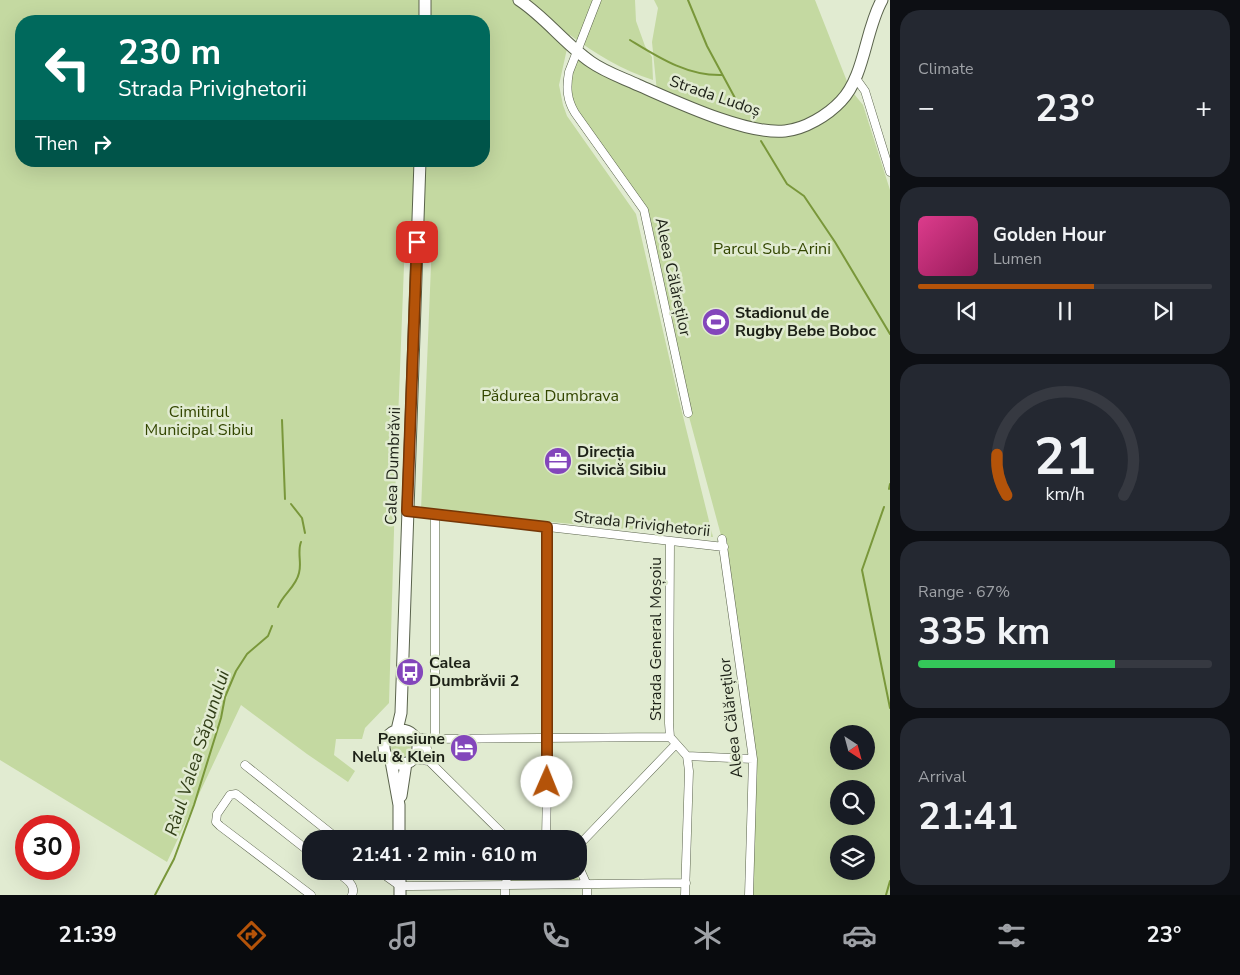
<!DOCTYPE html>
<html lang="en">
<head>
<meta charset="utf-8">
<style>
  body { margin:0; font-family:"Nunito Sans",sans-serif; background:#242831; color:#f1f3f6; height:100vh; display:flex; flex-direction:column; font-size:19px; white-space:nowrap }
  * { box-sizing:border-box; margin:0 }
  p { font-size:16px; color:#9ea1a6 }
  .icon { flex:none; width:28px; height:28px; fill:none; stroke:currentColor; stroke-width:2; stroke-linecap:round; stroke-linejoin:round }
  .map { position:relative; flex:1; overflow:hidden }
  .panel { display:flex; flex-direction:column; gap:10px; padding:10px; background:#0d0f14; width:350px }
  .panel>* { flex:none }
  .hud { position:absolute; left:15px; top:15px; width:475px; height:152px; border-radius:20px; box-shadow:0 5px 20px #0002; background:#00695c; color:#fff; overflow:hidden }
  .needle { width:32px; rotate:144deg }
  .fabs { position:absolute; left:830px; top:725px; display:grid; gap:10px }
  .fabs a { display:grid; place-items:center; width:45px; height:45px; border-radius:50%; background:#171b24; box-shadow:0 5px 20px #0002; font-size:25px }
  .speed { position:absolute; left:15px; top:815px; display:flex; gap:10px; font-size:25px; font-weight:700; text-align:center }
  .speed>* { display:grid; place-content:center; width:65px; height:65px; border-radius:50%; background:#171b24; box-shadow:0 5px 20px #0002; line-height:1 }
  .speed .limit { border:8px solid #d22; background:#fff; color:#111 }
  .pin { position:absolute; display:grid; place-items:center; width:42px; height:42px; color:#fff; margin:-21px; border-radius:10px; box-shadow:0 2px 8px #0006 }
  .me { position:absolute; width:55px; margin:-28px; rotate:1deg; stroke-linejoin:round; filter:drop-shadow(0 0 4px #0008) }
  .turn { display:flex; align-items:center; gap:18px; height:105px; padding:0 20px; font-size:22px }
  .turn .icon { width:65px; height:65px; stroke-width:2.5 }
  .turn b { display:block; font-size:35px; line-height:42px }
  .then { display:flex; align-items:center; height:48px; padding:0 20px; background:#0003; gap:10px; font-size:19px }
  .big { font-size:38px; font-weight:700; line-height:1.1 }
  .panel .tile { flex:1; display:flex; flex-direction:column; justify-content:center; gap:8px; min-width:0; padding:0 18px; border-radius:20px; background:#242831 }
  .panel .dial { align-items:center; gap:0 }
  .dial svg { height:130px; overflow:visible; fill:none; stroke:#363941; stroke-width:7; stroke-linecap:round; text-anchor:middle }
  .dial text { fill:#f1f3f6; stroke:none }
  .song { display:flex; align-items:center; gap:15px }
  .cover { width:60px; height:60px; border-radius:8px; background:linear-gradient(135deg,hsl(330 70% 55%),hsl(330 70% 35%)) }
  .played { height:5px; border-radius:2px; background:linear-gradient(90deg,#b45309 60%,#363941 60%) }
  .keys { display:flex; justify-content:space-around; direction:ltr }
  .heat { display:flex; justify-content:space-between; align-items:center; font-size:28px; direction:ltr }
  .charge { height:8px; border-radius:4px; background:linear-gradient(90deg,#34c759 67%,#363941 0) }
  .trip { position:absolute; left:302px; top:830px; width:285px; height:50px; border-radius:20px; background:#171b24; box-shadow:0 5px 20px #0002; font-weight:700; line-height:50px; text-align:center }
  .tabs { display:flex; height:80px; justify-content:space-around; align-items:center; background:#090b0e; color:#9ea1a6 }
  .tabs .icon { width:35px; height:35px }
  .tabs .current { color:#b45309 }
  .tabs b { font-size:22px; color:#f1f3f6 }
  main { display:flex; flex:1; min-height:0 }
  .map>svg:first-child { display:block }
  .green { fill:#c4d9a1; fill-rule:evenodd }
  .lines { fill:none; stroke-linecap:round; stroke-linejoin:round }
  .stream { stroke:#79973a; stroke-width:2 }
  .street-casing { stroke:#5a634c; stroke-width:9 }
  .secondary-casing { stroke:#5a634c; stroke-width:13 }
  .street { stroke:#fff; stroke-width:8 }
  .secondary { stroke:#fff; stroke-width:11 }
  .route-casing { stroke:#753606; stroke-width:12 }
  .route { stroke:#b45309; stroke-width:9 }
  .labels { text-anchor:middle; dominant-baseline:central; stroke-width:5; stroke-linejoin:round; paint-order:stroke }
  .street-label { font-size:16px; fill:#1c2016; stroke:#e1ebd1 }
  .park-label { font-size:16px; fill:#334600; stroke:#e1ebd1 }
  .poi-label { font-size:16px; font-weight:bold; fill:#1c2016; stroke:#e1ebd1; text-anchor:start }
  .water-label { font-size:18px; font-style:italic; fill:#303d16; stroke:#e1ebd1 }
</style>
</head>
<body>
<main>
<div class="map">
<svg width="890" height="895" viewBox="0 0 890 895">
  <rect width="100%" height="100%" fill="#e1ebd1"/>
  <path class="green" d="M0 0H635L636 21 645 46 652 57 653 80C622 70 596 54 570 35L559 85 563 105 567 116 636 214 678 396 713 537 421 510 432 241 405 240 395 497 389 703 365 728 362 739H336L334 755 355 771 348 782 307 754 241 705 167 862 0 760ZM21 21H484V161H21Z
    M654 0H815L850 89 863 105 890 190V895H749L753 759 722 539 688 413 646 216 575 113 566 90 576 58 657 92 652 42 658 8ZM839 734H866V761H839ZM839 789H866V816H839ZM839 844H866V871H839Z
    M391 747a10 10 0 1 1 20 0a10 10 0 1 1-20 0Z
    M513 871H575L579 881 509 883Z"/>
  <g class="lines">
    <path class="stream" d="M688 0 707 46 742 111
      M630 40C658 57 687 76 722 75
      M761 141 787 184 804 196 835 242 890 334
      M282 420 285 499
      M889 489 890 484
      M291 504 302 518 305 533
      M884 507 862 570 890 708
      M278 607C283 594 296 587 299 573 302 563 297 552 301 542
      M155 895 174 859 194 805 221 718 225 697 236 671 247 654 268 636 272 626
      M886 895 890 881"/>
    <defs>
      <path id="street" d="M597 0 569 72C566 88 567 100 575 113L644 210 688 413
        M855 77 865 91 890 172
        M407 511 724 547
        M722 539 753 759 749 895
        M670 541 669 723 670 737
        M414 737 431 739 670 737 687 756 753 759
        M435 739V514
        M426 743 429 761 508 839
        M418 749 429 740
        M412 759 429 761
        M245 765 338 839
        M546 839 548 738 547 527
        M579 845 676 744
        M311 853 236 794 230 795 217 814 216 822 220 826 311 895
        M579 867 587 885V895
        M335 871C343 877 357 884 352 895
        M379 871 400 886H411L686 883
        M505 895V886L509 871
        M685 895 689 771 687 756"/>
      <path id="secondary" d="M425 0V21
        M519 0C545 17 565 44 591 62 605 72 623 78 638 85 675 101 746 135 785 131 805 129 828 115 841 101 865 76 865 30 882 0
        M397 730 401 713 420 161
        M384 747a17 17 0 1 1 34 0a17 17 0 1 1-34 0Z
        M391 761 399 805V839
        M401 796 406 763
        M400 871V895"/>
    </defs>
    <use href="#street" class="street-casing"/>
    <use href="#secondary" class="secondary-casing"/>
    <use href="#street" class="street"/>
    <use href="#secondary" class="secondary"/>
  </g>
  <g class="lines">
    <defs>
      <path id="route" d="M417 242 407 511 547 527V782"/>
    </defs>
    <use href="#route" class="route-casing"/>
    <use href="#route" class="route"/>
  </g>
  <defs>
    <symbol id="stadium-disc" viewBox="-11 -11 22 22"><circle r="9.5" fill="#8346bb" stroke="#e1ebd1"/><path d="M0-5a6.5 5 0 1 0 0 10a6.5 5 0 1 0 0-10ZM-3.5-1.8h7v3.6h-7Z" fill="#fff"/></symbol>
    <symbol id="office-disc" viewBox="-11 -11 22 22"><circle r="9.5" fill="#8346bb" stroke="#e1ebd1"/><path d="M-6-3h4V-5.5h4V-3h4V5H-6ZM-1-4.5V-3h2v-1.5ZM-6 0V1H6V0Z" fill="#fff"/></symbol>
    <symbol id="bus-disc" viewBox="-11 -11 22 22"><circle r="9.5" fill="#8346bb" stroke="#e1ebd1"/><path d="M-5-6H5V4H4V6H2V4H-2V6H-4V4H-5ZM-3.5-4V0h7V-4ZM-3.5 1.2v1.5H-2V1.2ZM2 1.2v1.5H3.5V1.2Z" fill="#fff"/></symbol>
    <symbol id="hotel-disc" viewBox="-11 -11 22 22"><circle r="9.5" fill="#8346bb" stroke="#e1ebd1"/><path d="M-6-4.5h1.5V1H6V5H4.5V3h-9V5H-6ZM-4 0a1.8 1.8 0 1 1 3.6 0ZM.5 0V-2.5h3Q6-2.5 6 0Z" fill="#fff"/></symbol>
  </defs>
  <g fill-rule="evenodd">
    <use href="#stadium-disc" x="700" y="306" width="32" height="32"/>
    <use href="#office-disc" x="542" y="445" width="32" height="32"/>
    <use href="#bus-disc" x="394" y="656" width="32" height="32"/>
    <use href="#hotel-disc" x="448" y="732" width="32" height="32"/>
  </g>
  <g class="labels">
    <g class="street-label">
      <text transform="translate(715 96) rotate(19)">Strada Ludoș</text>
      <text transform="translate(673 277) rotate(78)">Aleea Călăreților</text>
      <text transform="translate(393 466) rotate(-88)">Calea Dumbrăvii</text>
      <text transform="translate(642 524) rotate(6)">Strada Privighetorii</text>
      <text transform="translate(656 639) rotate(-90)">Strada General Moșoiu</text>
      <text transform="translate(731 718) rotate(-96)">Aleea Călăreților</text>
    </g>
    <g class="park-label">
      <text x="772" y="249">Parcul Sub-Arini</text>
      <text x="550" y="396">Pădurea Dumbrava</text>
      <text x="199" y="412">Cimitirul<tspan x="199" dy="18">Municipal Sibiu</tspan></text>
    </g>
    <g class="poi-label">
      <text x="735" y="313">Stadionul de<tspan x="735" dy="18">Rugby Bebe Boboc</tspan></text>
      <text x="577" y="452">Direcția<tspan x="577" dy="18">Silvică Sibiu</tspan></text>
      <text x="429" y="663">Calea<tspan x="429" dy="18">Dumbrăvii 2</tspan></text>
      <text x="445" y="739" text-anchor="end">Pensiune<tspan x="445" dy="18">Nelu &amp; Klein</tspan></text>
    </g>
    <g class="water-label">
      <text transform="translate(197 753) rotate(-72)">Râul Valea Săpunului</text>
    </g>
  </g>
</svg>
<div class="fabs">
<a><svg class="needle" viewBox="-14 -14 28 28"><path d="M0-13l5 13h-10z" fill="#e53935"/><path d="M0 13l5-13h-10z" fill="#9ea1a6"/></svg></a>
<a><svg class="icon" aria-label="search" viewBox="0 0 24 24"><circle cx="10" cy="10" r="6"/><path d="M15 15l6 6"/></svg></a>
<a><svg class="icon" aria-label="layers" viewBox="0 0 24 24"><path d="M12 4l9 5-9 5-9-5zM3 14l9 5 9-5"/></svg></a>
</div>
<div class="speed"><div class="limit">30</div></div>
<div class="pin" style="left:417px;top:242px;background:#d93025"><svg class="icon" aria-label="arrive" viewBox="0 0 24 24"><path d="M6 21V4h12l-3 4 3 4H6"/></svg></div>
<svg class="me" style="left:547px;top:782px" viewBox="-20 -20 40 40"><circle r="19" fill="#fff"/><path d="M0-13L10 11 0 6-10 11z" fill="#b45309"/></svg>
<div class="trip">21:41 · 2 min · 610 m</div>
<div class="hud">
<div class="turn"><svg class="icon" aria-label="left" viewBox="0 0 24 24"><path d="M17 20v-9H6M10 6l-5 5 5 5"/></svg><div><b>230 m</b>Strada Privighetorii</div></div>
<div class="then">Then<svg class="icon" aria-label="right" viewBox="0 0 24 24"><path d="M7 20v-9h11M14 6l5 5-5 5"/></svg></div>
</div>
</div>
<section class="panel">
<div class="tile"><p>Climate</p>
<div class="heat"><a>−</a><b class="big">23°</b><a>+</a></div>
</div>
<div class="tile">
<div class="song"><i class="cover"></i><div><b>Golden Hour</b><p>Lumen</p></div></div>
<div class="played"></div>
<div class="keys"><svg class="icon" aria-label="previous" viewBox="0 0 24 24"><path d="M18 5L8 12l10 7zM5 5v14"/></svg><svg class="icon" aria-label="pause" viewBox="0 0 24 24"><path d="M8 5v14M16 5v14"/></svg><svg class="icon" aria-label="next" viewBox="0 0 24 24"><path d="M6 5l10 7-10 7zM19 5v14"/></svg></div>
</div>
<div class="tile dial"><svg viewBox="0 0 100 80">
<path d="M14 69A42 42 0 1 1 86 69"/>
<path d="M14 69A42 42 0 0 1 8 44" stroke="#b45309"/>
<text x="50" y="56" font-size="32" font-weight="700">21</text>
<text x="50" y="72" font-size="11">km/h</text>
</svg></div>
<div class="tile"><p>Range · 67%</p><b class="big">335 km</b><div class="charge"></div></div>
<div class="tile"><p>Arrival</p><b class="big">21:41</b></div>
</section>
</main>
<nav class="tabs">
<b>21:39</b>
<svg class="icon current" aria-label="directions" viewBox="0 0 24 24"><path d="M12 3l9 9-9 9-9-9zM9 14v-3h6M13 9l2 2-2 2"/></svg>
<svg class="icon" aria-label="music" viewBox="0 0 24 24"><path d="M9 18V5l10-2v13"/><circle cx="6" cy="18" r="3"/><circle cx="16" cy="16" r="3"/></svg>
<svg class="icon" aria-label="phone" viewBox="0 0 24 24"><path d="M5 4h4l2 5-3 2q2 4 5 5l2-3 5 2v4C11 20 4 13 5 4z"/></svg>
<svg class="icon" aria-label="climate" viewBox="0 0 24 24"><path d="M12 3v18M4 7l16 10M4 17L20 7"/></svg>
<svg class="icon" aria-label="car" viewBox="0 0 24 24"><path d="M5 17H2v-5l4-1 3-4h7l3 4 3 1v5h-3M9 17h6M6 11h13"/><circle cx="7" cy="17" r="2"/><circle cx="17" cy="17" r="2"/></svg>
<svg class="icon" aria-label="filters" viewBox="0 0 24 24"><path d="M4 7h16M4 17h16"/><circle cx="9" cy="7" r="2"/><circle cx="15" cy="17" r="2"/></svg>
<b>23°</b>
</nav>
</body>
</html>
